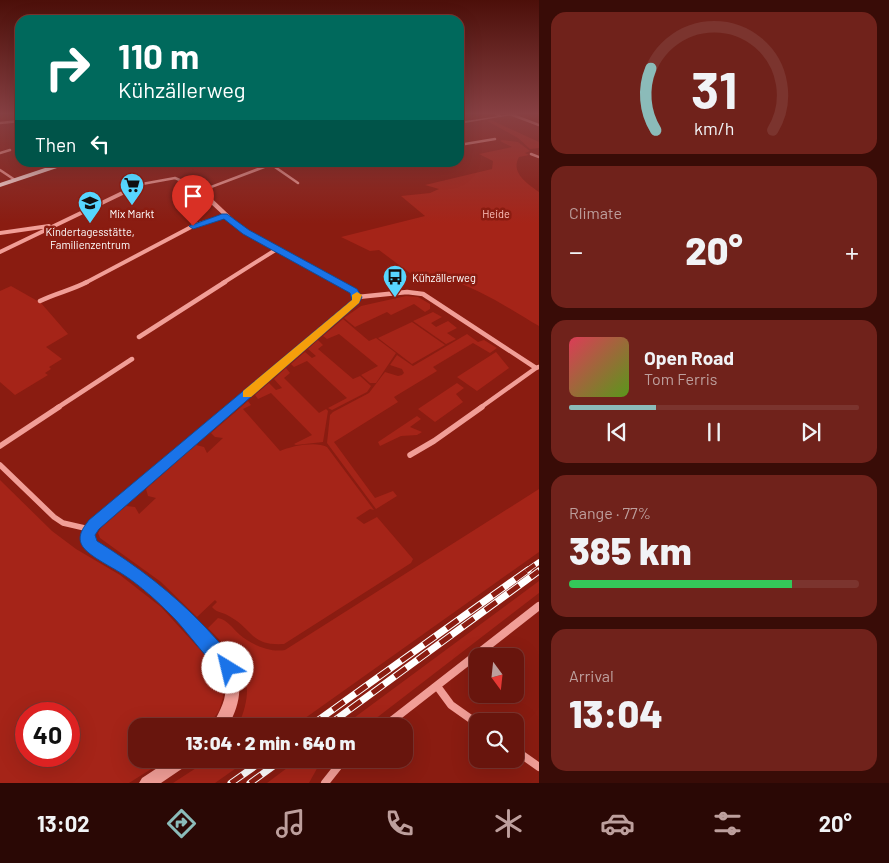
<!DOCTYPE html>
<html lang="en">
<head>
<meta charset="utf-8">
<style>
  body { margin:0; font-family:Barlow,sans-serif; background:#70221b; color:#f1f3f6; height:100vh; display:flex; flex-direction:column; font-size:19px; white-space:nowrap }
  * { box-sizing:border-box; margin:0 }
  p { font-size:16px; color:#bd9f9d }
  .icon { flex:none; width:28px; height:28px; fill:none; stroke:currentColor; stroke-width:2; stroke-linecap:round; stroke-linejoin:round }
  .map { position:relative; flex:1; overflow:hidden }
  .sheet { display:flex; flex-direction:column; gap:12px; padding:12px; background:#390c07; width:350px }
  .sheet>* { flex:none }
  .top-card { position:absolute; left:15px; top:15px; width:449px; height:152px; border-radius:15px; box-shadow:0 5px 20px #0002,0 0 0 1px #7b342e; background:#00695c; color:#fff; overflow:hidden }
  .needle { width:32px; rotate:165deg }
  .controls { position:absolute; left:469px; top:648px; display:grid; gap:10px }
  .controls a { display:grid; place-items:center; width:55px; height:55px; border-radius:10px; background:#68150d; box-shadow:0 5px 20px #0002,0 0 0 1px #7b342e; font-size:25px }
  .speed { position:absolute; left:15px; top:702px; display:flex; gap:10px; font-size:25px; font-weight:700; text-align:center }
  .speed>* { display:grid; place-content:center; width:65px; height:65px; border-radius:50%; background:#68150d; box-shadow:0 5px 20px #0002,0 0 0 1px #7b342e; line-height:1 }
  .speed .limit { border:8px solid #d22; background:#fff; color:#111 }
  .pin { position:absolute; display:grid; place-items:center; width:42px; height:42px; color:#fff; margin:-51px -21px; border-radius:50% 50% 50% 0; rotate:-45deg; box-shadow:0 0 5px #0007 }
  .pin .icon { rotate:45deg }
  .me { position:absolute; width:55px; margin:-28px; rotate:324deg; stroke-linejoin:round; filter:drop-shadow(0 0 4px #0008) }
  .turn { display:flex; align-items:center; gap:18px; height:105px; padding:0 20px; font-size:22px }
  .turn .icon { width:65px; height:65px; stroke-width:2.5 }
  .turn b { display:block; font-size:35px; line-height:42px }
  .then { display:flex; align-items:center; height:48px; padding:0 20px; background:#0003; gap:10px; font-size:19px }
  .big { font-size:38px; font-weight:800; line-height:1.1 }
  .sheet .tile { flex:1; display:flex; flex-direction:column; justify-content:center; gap:8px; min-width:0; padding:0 18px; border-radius:15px; background:#70221b }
  .sheet .dial { align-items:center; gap:0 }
  .dial svg { height:130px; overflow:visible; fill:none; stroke:#7b342e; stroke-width:7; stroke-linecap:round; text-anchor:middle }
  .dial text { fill:#f1f3f6; stroke:none }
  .song { display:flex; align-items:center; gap:15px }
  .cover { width:60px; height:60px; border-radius:8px; background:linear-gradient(135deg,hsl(350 70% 55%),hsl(90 70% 35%)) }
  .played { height:5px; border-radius:2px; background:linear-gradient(90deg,#8bbbb9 30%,#7b342e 30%) }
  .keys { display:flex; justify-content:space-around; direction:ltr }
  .heat { display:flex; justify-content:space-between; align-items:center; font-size:28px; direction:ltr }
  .charge { height:8px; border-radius:4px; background:linear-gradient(90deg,#34c759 77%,#7b342e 0) }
  .trip { position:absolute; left:128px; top:718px; width:285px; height:50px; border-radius:15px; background:#68150d; box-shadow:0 5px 20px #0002,0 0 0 1px #7b342e; font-weight:800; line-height:50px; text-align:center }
  .tabs { display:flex; height:80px; justify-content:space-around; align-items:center; background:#2a0805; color:#bd9f9d }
  .tabs .icon { width:35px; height:35px }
  .tabs .selected { color:#8bbbb9 }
  .tabs b { font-size:22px; color:#f1f3f6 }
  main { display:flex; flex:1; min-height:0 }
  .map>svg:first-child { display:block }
  .green { fill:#a52418; fill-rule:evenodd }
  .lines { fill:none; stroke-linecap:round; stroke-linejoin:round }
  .minor-far4 { stroke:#f19e97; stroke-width:2.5 }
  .minor-far3 { stroke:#f19e97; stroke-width:4 }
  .minor-far2 { stroke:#f19e97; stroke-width:4.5 }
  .minor-far1 { stroke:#f19e97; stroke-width:5.5 }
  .minor { stroke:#f19e97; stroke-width:8 }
  .tertiary { fill:#f19e97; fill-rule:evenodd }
  .primary { fill:#ffe5e1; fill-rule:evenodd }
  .rail-far1-casing { stroke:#fff; stroke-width:5.5 }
  .rail-casing { stroke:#fff; stroke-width:7 }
  .rail-far1 { stroke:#8a1c11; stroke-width:4; stroke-dasharray:11; stroke-linecap:butt }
  .rail { stroke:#8a1c11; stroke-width:5; stroke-dasharray:14; stroke-linecap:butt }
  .route { fill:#1a73e8; stroke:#114b97 }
  .slow { fill:#f59e0b }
  .labels { text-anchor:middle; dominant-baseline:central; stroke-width:5; stroke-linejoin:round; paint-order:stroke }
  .far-poi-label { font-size:11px; fill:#fff; stroke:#8a1c11 }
  .far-park-label { font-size:11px; fill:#fdc2bd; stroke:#8a1c11 }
</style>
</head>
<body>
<main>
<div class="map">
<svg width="539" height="783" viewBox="0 0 539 783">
  <rect width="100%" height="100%" fill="#8a1c11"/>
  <path class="green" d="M491 120 539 142V148L530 149 518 138 487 121Z
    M502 140 518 142 530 151 525 153 529 155 519 157C510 173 528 184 539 192V326C506 307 454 270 415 277L379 250 370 251 341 237 425 216 401 196 430 193 439 189 425 185 492 169 493 161 479 154 512 147 500 141Z
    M11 286 41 303 68 334 46 347 62 359 49 367 51 369 45 373 48 375 15 395 0 382V291Z
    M406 296 418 297 430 304V309L425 312 414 304 391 315 387 312 355 327 344 318 361 306Z
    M433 312 442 317 431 323 436 327 448 321 457 328 447 333 456 339 446 344 413 321Z
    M343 319 369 341 376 338 396 353 376 383H370L361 375 378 366 339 334 327 339 323 336Z
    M412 322 445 345 412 364 378 338Z
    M467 334 478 342 484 340 497 348 490 353 473 343 433 367 437 371 394 397 398 402 334 442 375 498 393 491 397 496 376 509 327 443 330 415 333 412 369 393 385 372 398 376 402 375 404 373 402 369 390 365 397 355 413 366Z
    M318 340 323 345 318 349 353 379 360 376 371 386 367 392 332 410 328 408 347 398 307 361 294 367 291 364 305 352 312 358 316 356 308 349Z
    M496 352 509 368 477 391 457 377Z
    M286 368 290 373 284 378 319 413 326 409 328 411 323 442 296 445 294 444 312 435 271 393 258 399 255 395 269 383 276 390 282 388 274 379Z
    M457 383 464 388 456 394 463 402 435 422 418 409Z
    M248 401 251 405 243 409 280 451C291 446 316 441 327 447L374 510 370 509 356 518 364 524 377 517 413 559 411 563 284 644C250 646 253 629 229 616 223 612 217 613 212 607L217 602 215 600 197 617 161 582 100 538 98 533 101 528 126 506 135 507 139 514 156 498 148 496 146 489 196 445 204 447 207 453 223 438 215 437 211 433Z
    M417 416 421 419 410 427 422 432 417 435 401 436 380 446 378 442Z
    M0 480 52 531 76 549 120 575 161 607 216 667 222 680 223 697 219 711 208 726H136V759H167L129 783H0ZM26 714H69V756H26Z
    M539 489V552L294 726H238C259 678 241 662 208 628L218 618C228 620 232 628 240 635 251 644 270 653 285 650Z
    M539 581V593L366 726H343Z
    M210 759H249L215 783H173Z
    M299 759H324L320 763 309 783H267Z"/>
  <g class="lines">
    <path class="minor-far4" d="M496 114 500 116
      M510 114 539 125
      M0 123 20 121
      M459 145 495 139
      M0 153 10 150
      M531 154 539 157
      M377 162 381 165
      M148 164 159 162
      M272 165 298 183
      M0 170 15 180
      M135 188 142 184 175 178 198 188"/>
    <path class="minor-far3" d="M195 186 201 189
      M0 233 49 226
      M0 252 137 186
      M85 283 193 226 225 216
      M223 283 277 249"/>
    <path class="minor-far2" d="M358 297 407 292 423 294 536 368 539 367
      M40 301C56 293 72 290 87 282
      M139 337 225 282
      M57 408 132 359
      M480 408 536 368"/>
    <path class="minor-far1" d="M0 446 59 407
      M410 455 434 441 482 407
      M0 465 54 517 63 523 89 529"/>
    <path class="minor" d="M437 686 451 705 478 724
      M385 726 539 606
      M515 750 539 767
      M325 783 344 759"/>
    <path class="tertiary" d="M511 114H518L459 124V122Z
      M273 162H281L204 191 242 227 355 290 361 299 98 527C94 532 91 537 95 542 135 567 171 594 203 628 217 643 232 658 238 678 242 695 236 712 228 726H213C219 709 229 700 224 680 218 649 146 590 120 571 112 565 90 554 85 548 79 538 83 529 90 521L353 299 350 292 238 229 197 191Z
      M171 759H191L189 764 161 783H139L142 778Z"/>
    <path class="primary" d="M63 162H75L0 187V183Z"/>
    <defs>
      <path id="rail-far1" d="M526 571 539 562"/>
      <path id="rail" d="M310 726 528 570
        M327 726 539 571
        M231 783 265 759
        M250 783 283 759"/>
    </defs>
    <use href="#rail-far1" class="rail-far1-casing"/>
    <use href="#rail" class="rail-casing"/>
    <use href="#rail-far1" class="rail-far1"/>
    <use href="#rail" class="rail"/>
  </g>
  <linearGradient id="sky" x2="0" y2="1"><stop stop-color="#4c0f09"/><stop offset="0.51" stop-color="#874043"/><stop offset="1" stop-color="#874043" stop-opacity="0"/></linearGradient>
  <rect width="539" height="223" fill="url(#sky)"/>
  <path class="route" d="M222 214H227L249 230 357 289 362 297 359 303 99 529 95 535 97 541C137 566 173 593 206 628 217 640 230 653 236 668L234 674 228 677C216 672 184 627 171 615 157 601 141 586 124 575 114 568 90 557 83 547 76 537 83 528 89 520L352 300 350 293 243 234 224 219 193 229 189 226Z"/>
  <path class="slow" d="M357 292 362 295 359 303 251 397H243V391L352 300V295Z"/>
  <defs>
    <symbol id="supermarket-pin" viewBox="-11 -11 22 30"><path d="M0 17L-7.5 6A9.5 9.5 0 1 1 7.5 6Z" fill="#57d6ff" stroke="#8a1c11"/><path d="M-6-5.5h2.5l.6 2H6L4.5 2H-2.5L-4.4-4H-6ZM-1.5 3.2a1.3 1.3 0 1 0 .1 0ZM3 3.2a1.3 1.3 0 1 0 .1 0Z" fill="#111"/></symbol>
    <symbol id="school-pin" viewBox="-11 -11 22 30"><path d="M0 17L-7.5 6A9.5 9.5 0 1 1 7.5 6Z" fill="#57d6ff" stroke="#8a1c11"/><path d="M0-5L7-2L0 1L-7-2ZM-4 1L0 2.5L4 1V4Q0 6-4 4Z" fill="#111"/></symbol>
    <symbol id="bus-pin" viewBox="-11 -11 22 30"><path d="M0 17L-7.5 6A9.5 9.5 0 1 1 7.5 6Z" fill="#57d6ff" stroke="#8a1c11"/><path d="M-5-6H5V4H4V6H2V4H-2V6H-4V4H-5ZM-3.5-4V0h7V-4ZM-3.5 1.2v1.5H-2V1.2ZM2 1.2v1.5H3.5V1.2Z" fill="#111"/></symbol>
  </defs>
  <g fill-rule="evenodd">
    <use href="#supermarket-pin" x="118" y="171" width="28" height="38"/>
    <use href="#school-pin" x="76" y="189" width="28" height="38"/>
    <use href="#bus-pin" x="381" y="263" width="28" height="38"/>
  </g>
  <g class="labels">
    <g class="far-poi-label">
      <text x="132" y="213">Mix Markt</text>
      <text x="90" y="231">Kindertagesstätte,<tspan x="90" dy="13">Familienzentrum</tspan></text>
      <text x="412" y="277" text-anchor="start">Kühzällerweg</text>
    </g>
    <g class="far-park-label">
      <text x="496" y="213">Heide</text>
    </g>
  </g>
</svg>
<div class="controls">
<a><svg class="needle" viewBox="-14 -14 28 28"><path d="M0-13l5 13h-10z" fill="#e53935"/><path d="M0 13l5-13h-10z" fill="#bd9f9d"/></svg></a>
<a><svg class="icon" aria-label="search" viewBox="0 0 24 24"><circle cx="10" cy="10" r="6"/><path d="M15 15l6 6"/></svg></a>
</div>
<div class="speed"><div class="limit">40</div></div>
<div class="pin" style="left:193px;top:226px;background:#d93025"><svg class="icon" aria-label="arrive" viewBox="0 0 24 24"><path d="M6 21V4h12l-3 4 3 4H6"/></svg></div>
<svg class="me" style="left:228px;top:668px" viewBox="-20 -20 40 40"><circle r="19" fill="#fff"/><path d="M0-13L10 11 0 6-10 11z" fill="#1a73e8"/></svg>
<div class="trip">13:04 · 2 min · 640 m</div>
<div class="top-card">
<div class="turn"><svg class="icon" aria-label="right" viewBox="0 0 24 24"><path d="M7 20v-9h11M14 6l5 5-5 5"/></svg><div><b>110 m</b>Kühzällerweg</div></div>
<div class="then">Then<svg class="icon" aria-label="left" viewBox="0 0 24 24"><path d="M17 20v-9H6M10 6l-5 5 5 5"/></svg></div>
</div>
</div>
<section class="sheet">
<div class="tile dial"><svg viewBox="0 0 100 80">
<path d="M14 69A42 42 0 1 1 86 69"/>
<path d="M14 69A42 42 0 0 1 11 31" stroke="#8bbbb9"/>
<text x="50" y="56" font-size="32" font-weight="700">31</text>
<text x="50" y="72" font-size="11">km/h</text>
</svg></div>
<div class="tile"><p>Climate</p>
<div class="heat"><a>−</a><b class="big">20°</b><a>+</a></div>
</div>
<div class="tile">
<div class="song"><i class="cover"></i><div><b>Open Road</b><p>Tom Ferris</p></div></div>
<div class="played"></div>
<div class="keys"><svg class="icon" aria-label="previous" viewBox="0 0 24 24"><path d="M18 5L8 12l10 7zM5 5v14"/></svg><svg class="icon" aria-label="pause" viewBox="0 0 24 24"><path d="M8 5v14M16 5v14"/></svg><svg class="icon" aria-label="next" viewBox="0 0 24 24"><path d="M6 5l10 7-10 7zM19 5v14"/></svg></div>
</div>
<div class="tile"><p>Range · 77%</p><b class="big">385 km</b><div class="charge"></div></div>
<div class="tile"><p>Arrival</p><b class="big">13:04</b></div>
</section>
</main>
<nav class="tabs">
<b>13:02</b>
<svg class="icon selected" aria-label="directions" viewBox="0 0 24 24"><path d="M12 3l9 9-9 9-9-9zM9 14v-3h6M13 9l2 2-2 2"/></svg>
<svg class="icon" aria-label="music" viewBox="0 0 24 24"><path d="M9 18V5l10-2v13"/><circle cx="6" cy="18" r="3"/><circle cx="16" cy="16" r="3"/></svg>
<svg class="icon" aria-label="phone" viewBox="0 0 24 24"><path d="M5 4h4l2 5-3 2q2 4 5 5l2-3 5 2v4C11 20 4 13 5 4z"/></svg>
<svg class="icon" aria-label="climate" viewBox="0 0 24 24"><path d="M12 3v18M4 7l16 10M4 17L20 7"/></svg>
<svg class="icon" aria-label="car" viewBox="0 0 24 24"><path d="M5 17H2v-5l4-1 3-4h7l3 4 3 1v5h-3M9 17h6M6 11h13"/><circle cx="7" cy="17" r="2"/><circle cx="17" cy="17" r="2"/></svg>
<svg class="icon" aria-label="filters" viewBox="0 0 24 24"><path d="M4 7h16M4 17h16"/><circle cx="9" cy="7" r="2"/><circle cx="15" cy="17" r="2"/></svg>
<b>20°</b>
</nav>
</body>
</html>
